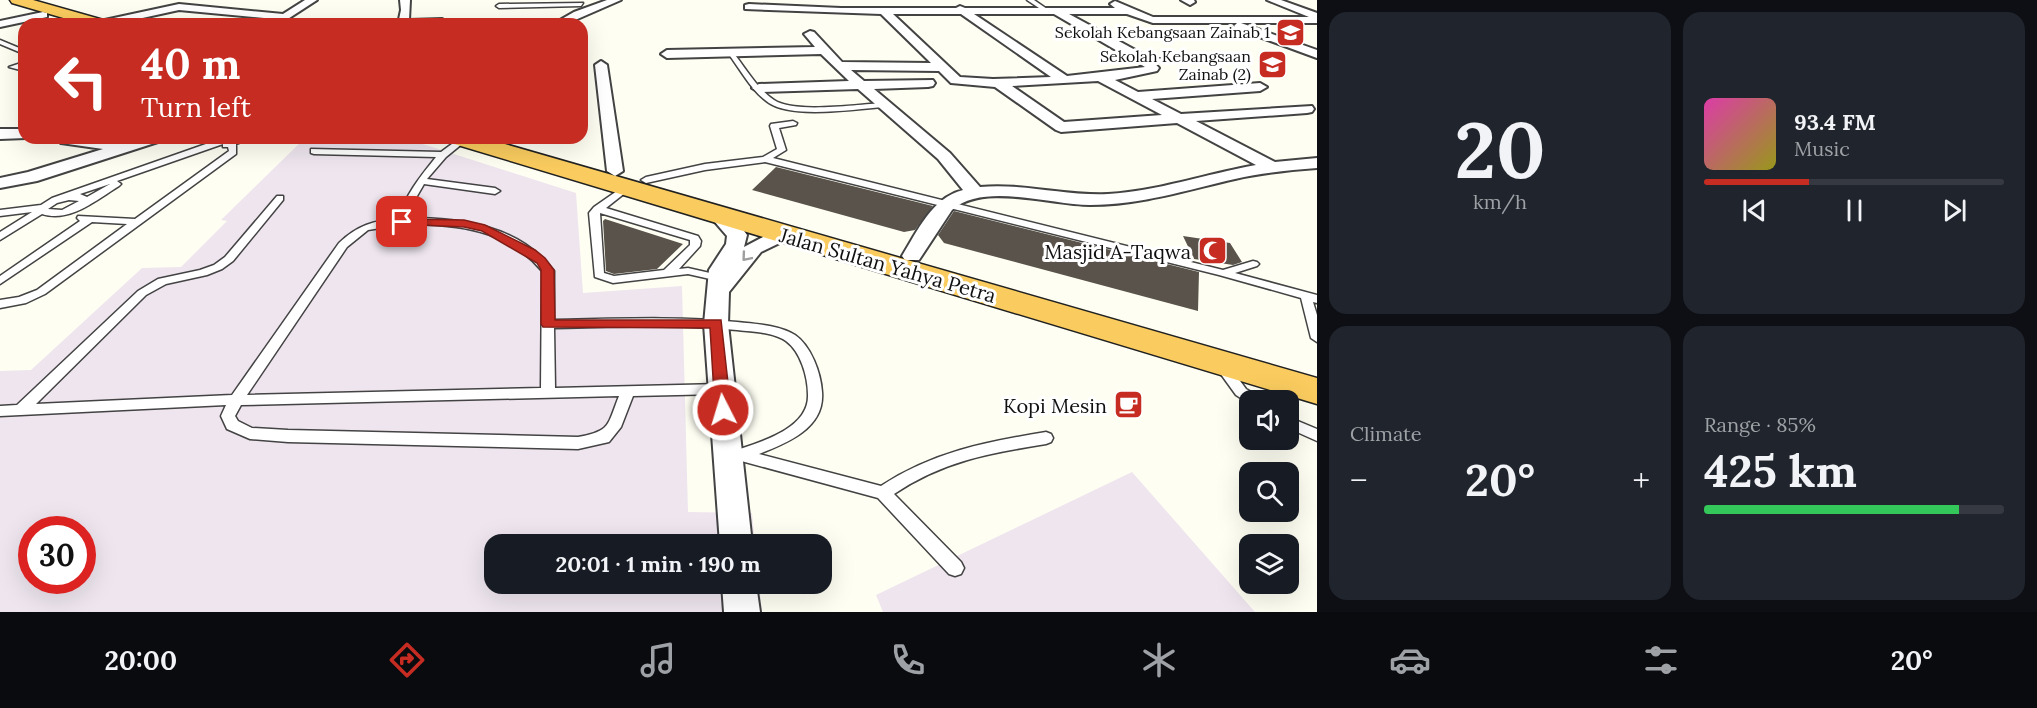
<!DOCTYPE html>
<html lang="en">
<head>
<meta charset="utf-8">
<style>
  body { margin:0; font-family:Lora,serif; background:#20242c; color:#f1f3f6; height:100vh; display:flex; flex-direction:column; font-size:22px; white-space:nowrap }
  * { box-sizing:border-box; margin:0 }
  p { font-size:20px; color:#9ea1a6 }
  .icon { flex:none; width:33px; height:33px; fill:none; stroke:currentColor; stroke-width:2; stroke-linecap:round; stroke-linejoin:round }
  .map { position:relative; flex:1; overflow:hidden }
  .drawer { display:flex; flex-direction:column; gap:12px; padding:12px; background:#0d0f14; width:720px }
  .drawer>* { flex:none }
  .guide { position:absolute; left:18px; top:18px; width:570px; height:126px; border-radius:18px; box-shadow:0 6px 24px #0002; background:#c62c22; color:#fff; overflow:hidden }
  .controls { position:absolute; left:1239px; top:390px; display:grid; gap:12px }
  .controls a { display:grid; place-items:center; width:60px; height:60px; border-radius:12px; background:#171b24; box-shadow:0 6px 24px #0002; font-size:30px }
  .speed { position:absolute; left:18px; top:516px; display:flex; gap:12px; font-size:30px; font-weight:700; text-align:center }
  .speed>* { display:grid; place-content:center; width:78px; height:78px; border-radius:50%; background:#171b24; box-shadow:0 6px 24px #0002; line-height:1 }
  .speed .limit { border:9px solid #d22; background:#fff; color:#111 }
  .pin { position:absolute; display:grid; place-items:center; width:51px; height:51px; color:#fff; margin:-26px; border-radius:12px; box-shadow:0 3px 9px #0006 }
  .me { position:absolute; width:66px; margin:-33px; rotate:355deg; stroke-linejoin:round; filter:drop-shadow(0 0 4px #0008) }
  .turn { display:flex; align-items:center; gap:21px; height:126px; padding:0 24px; font-size:27px }
  .turn .icon { width:78px; height:78px; stroke-width:2.5 }
  .turn b { display:block; font-size:42px; line-height:51px }
  .big { font-size:45px; font-weight:700; line-height:1.1 }
  .drawer .card { flex:1; display:flex; flex-direction:column; justify-content:center; gap:9px; min-width:0; padding:0 21px; border-radius:18px; background:#20242c }
  .drawer .dial { align-items:center; gap:0 }
  .dial b { font-size:78px; line-height:1 }
  .song { display:flex; align-items:center; gap:18px }
  .cover { width:72px; height:72px; border-radius:9px; background:linear-gradient(135deg,hsl(320 70% 55%),hsl(60 70% 35%)) }
  .played { height:6px; border-radius:3px; background:linear-gradient(90deg,#c62c22 35%,#363941 35%) }
  .keys { display:flex; justify-content:space-around; direction:ltr }
  .heat { display:flex; justify-content:space-between; align-items:center; font-size:33px; direction:ltr }
  .charge { height:9px; border-radius:4px; background:linear-gradient(90deg,#34c759 85%,#363941 0) }
  .drawer .tiles { flex:1; display:grid; gap:12px; grid-template-columns:repeat(2,1fr) }
  .trip { position:absolute; left:484px; top:534px; width:348px; height:60px; border-radius:18px; background:#171b24; box-shadow:0 6px 24px #0002; font-weight:700; line-height:60px; text-align:center }
  .tab-bar { display:flex; height:96px; justify-content:space-around; align-items:center; background:#090b0e; color:#9ea1a6 }
  .tab-bar .icon { width:42px; height:42px }
  .tab-bar .current { color:#c62c22 }
  .tab-bar b { font-size:27px; color:#f1f3f6 }
  main { display:flex; flex:1; min-height:0 }
  .map>svg:first-child { display:block }
  .industrial { fill:#eee5ee; fill-rule:evenodd }
  .building { fill:#59534c }
  .lines { fill:none; stroke-linecap:round; stroke-linejoin:round }
  .service-casing { stroke:#434343; stroke-width:3 }
  .minor-casing { stroke:#434343; stroke-width:4 }
  .trunk-casing { stroke:#212121; stroke-width:3 }
  .service { fill:#fff; fill-rule:evenodd }
  .minor { fill:#fff; fill-rule:evenodd }
  .trunk { fill:#facc5f; fill-rule:evenodd }
  .oneway { stroke:#9f9f9f }
  .route { fill:#c62c22; stroke:#811d16; stroke-width:1.5 }
  .labels { text-anchor:middle; dominant-baseline:central; stroke-width:6; stroke-linejoin:round; paint-order:stroke }
  .far-poi-label { font-size:16px; fill:#101010; stroke:#fff; text-anchor:end }
  .poi-label { font-size:20px; fill:#101010; stroke:#fff; text-anchor:end }
  .street-label { font-size:20px; fill:#101010; stroke:#fff }
</style>
</head>
<body>
<main>
<div class="map">
<svg width="1317" height="612" viewBox="0 0 1317 612">
  <rect width="100%" height="100%" fill="#fffef3"/>
  <path class="industrial" d="M305 138H404L576 193 583 293 682 286 688 512 752 513 755 544H495V584H759L762 612H0V371L31 370 142 268 181 267 227 221 221 220ZM32 530H82V580H32Z
    M1132 472 1255 612H883L876 595Z"/>
  <path class="building" d="M776 167 933 206 915 230 904 232 752 190Z
    M954 211 1199 272 1198 311 944 243 938 235Z
    M605 219 683 244 657 269 614 274 606 271 603 221Z
    M1183 236 1230 243 1242 262 1233 265 1194 259Z"/>
  <g class="lines">
    <defs>
      <path id="service" d="M1027 0H1034L1047 9 1042 10Z
        M583 3 581 6 499 8 496 6 499 4Z
        M0 40 24 50V54L0 44Z
        M728 51H732C745 67 757 89 774 100 795 114 858 104 884 103L888 105 884 107C856 109 793 119 769 103 752 92 740 69 728 53Z
        M1146 59 1176 58 1179 60 1176 62H1144V60Z
        M24 62V66L22 67H24V71L9 67Z
        M793 121 797 123 796 125 779 128 786 150 773 158 1223 270 1253 261 1257 262 1259 264 1257 266 1235 273 1317 295V303L1313 302 1317 315V342L1311 338 1301 298 1219 275 765 162 705 170 646 183 641 180 646 177 705 164 763 157 777 149 770 126 771 124Z
        M223 138H235L234 140 251 138 236 144V154L45 294 26 303 0 308V300L19 297 37 290 127 224 92 222 0 284V276L80 221 77 218 78 216 135 219 229 151 228 147H223V144L117 181 121 184 119 186C96 200 70 223 42 214L0 240V232L32 212 0 216V210L41 205 52 198ZM110 184 87 197 80 194ZM69 200 79 201 62 210 48 209 57 203Z
        M460 138 468 139 446 157 427 179 495 188 500 191 495 194 424 184 413 203 408 218C461 218 519 225 554 271V320C615 319 676 316 737 322 756 324 779 325 795 335 811 346 821 373 822 392 825 428 787 443 759 454L881 486C933 452 985 442 1046 432L1051 434 1053 438 1051 442 1046 444C990 453 943 461 894 494L961 562 964 568 961 574 955 576 949 574 878 498 734 459 731 455 734 451C760 442 809 429 808 395 808 377 801 352 786 341 773 332 753 332 737 330 676 324 615 327 554 328L555 388 721 384 726 386 728 389 726 392 721 394 633 396 621 427 609 442 578 449 288 442 250 439 227 429 221 416 226 405 0 416V406L17 405 138 291 158 279 200 270 214 265 225 257 277 196H283V200L233 261 222 269 207 275 166 284 146 295 36 404 232 395 339 243C357 226 374 220 398 219 406 194 420 177 436 157L314 154 311 153V149L441 152ZM405 224C457 224 507 229 542 271L541 388 247 395 347 247 368 230ZM619 396C607 426 611 431 578 437L288 430 252 428 238 421 235 416 241 405Z
        M627 184 630 185V189L606 208 698 236 701 241 700 246 679 269 688 268 723 276 725 278 723 280 719 281 688 274 613 283 595 277 589 213 594 207ZM600 213 690 240V245L664 270 614 276 604 273Z
        M1222 362 1227 363 1246 389 1258 396 1260 400H1250V404L1236 395 1215 366 1217 363Z
        M1288 417 1317 429V441L1288 428Z"/>
      <path id="minor" d="M305 0H317L280 24H268L274 19 179 10 115 24H95L100 21 179 4 283 14Z
        M400 0H410L409 20 442 19 447 22 446 24H398L401 10Z
        M607 0H621L566 24H553L574 12Z
        M1181 0H1194L1195 2 1190 5Z
        M1267 0H1281L1317 13V23H1241L1317 50V58L1235 28 1234 26 1237 23H1153L1127 14H1069L1150 58 1159 68 1157 71 1115 80 1138 92 1260 83 1267 87 1260 91 1152 99 1181 114 1312 106 1314 109 1312 112 1307 113 1196 121 1275 162 1317 158V168C1289 170 1262 173 1235 179 1187 190 1140 205 1090 205 1049 205 984 182 952 210L919 260H905L902 256C918 230 932 198 963 190L938 159 858 89 759 92 752 88 759 84 849 81 821 54 667 58 661 54 667 50 815 47 804 34 810 31 814 32 842 62 931 63 881 14 745 9V5L749 4 841 8H956L960 6 965 8H1115L1110 4 1115 1 1153 17H1309ZM893 14H961L1051 77 993 79 960 77ZM974 14H1054L1145 67 1067 76ZM851 70 939 71 951 83 995 87 1056 130 1061 132 1177 123 1256 165C1206 174 1158 191 1108 194 1065 196 1023 183 980 187L950 153 874 89 928 87 933 86 935 83 933 80 864 81ZM1098 81 1162 115 1064 122 1012 86Z
        M43 12 47 13V17L0 27V21Z
        M601 61 607 65 623 171 615 176 607 171 595 65Z
        M0 129H24V138H26L0 139Z
        M53 138H91L123 143 140 138H164L161 141 37 181 0 188V178L28 172 103 149 61 143Z
        M717 208C729 211 740 225 747 235L744 247 776 230H790L793 234 790 238 761 252 729 292 728 324 752 544H720L704 324 709 270 726 244 727 236 708 214 710 210Z
        M722 584H756L760 612H724Z"/>
      <path id="trunk" d="M10 0H33L107 21 109 24H84L12 3Z
        M448 138H484L1317 378V404L451 143Z"/>
    </defs>
    <use href="#service" class="service-casing"/>
    <use href="#minor" class="minor-casing"/>
    <use href="#trunk" class="trunk-casing"/>
    <use href="#service" class="service"/>
    <use href="#minor" class="minor"/>
    <use href="#trunk" class="trunk"/>
  </g>
  <defs><path id="oneway-chevron" d="M-2-3.5L2.5 0L-2 3.5" fill="none" stroke-width="1.6" stroke-linecap="round" stroke-linejoin="round" transform="scale(1.5)"/></defs>
  <use class="oneway" href="#oneway-chevron" transform="translate(746 257) rotate(130)"/>
  <path class="route" d="M402 219 464 220 485 225 535 250 545 258 554 270 555 320H721L731 410 729 414H717L715 410 710 328 543 327 541 324V270L537 263 482 231 464 227 398 224V220Z"/>
  <defs>
    <symbol id="school-square" viewBox="-11 -11 22 22"><rect x="-9" y="-9" width="18" height="18" rx="4" fill="#c62c22" stroke="#fff"/><path d="M0-5L7-2L0 1L-7-2ZM-4 1L0 2.5L4 1V4Q0 6-4 4Z" fill="#fff"/></symbol>
    <symbol id="mosque-square" viewBox="-11 -11 22 22"><rect x="-9" y="-9" width="18" height="18" rx="4" fill="#c62c22" stroke="#fff"/><path d="M3.5-4.9A6 6 0 1 0 3.5 4.9A5 5 0 1 1 3.5-4.9Z" fill="#fff"/></symbol>
    <symbol id="cafe-square" viewBox="-11 -11 22 22"><rect x="-9" y="-9" width="18" height="18" rx="4" fill="#c62c22" stroke="#fff"/><path d="M-5.5-4.5H6V0H3Q3 3.5 0 3.5H-2.5Q-5.5 3.5-5.5 0ZM3-3.2v2h1.7v-2ZM-6 4.5H4V6H-6Z" fill="#fff"/></symbol>
  </defs>
  <g fill-rule="evenodd">
    <use href="#school-square" x="1274" y="16" width="33" height="33"/>
    <use href="#school-square" x="1256" y="48" width="33" height="33"/>
    <use href="#mosque-square" x="1196" y="234" width="33" height="33"/>
    <use href="#cafe-square" x="1112" y="388" width="33" height="33"/>
  </g>
  <g class="labels">
    <g class="far-poi-label">
      <text x="1270" y="32">Sekolah Kebangsaan Zainab 1</text>
      <text x="1251" y="56">Sekolah Kebangsaan<tspan x="1251" dy="18">Zainab (2)</tspan></text>
    </g>
    <g class="poi-label">
      <text x="1191" y="251">Masjid A-Taqwa</text>
      <text x="1107" y="405">Kopi Mesin</text>
    </g>
    <g class="street-label">
      <text transform="translate(888 265) rotate(16)">Jalan Sultan Yahya Petra</text>
    </g>
  </g>
</svg>
<div class="controls">
<a><svg class="icon" aria-label="sound" viewBox="0 0 24 24"><path d="M4 9h4l5-4v14l-5-4H4zM17 9q2 3 0 6"/></svg></a>
<a><svg class="icon" aria-label="search" viewBox="0 0 24 24"><circle cx="10" cy="10" r="6"/><path d="M15 15l6 6"/></svg></a>
<a><svg class="icon" aria-label="layers" viewBox="0 0 24 24"><path d="M12 4l9 5-9 5-9-5zM3 14l9 5 9-5"/></svg></a>
</div>
<div class="speed"><div class="limit">30</div></div>
<div class="pin" style="left:402px;top:222px;background:#d93025"><svg class="icon" aria-label="arrive" viewBox="0 0 24 24"><path d="M6 21V4h12l-3 4 3 4H6"/></svg></div>
<svg class="me" style="left:723px;top:410px" viewBox="-20 -20 40 40"><circle r="17" fill="#c62c22" stroke="#fff" stroke-width="3"/><path d="M0-11L8 9 0 5-8 9z" fill="#fff"/></svg>
<div class="trip">20:01 · 1 min · 190 m</div>
<div class="guide">
<div class="turn"><svg class="icon" aria-label="left" viewBox="0 0 24 24"><path d="M17 20v-9H6M10 6l-5 5 5 5"/></svg><div><b>40 m</b>Turn left</div></div>
</div>
</div>
<section class="drawer">
<div class="tiles">
<div class="card dial"><b>20</b><p>km/h</p></div>
<div class="card">
<div class="song"><i class="cover"></i><div><b>93.4 FM</b><p>Music</p></div></div>
<div class="played"></div>
<div class="keys"><svg class="icon" aria-label="previous" viewBox="0 0 24 24"><path d="M18 5L8 12l10 7zM5 5v14"/></svg><svg class="icon" aria-label="pause" viewBox="0 0 24 24"><path d="M8 5v14M16 5v14"/></svg><svg class="icon" aria-label="next" viewBox="0 0 24 24"><path d="M6 5l10 7-10 7zM19 5v14"/></svg></div>
</div>
<div class="card"><p>Climate</p>
<div class="heat"><a>−</a><b class="big">20°</b><a>+</a></div>
</div>
<div class="card"><p>Range · 85%</p><b class="big">425 km</b><div class="charge"></div></div>
</div>
</section>
</main>
<nav class="tab-bar">
<b>20:00</b>
<svg class="icon current" aria-label="directions" viewBox="0 0 24 24"><path d="M12 3l9 9-9 9-9-9zM9 14v-3h6M13 9l2 2-2 2"/></svg>
<svg class="icon" aria-label="music" viewBox="0 0 24 24"><path d="M9 18V5l10-2v13"/><circle cx="6" cy="18" r="3"/><circle cx="16" cy="16" r="3"/></svg>
<svg class="icon" aria-label="phone" viewBox="0 0 24 24"><path d="M5 4h4l2 5-3 2q2 4 5 5l2-3 5 2v4C11 20 4 13 5 4z"/></svg>
<svg class="icon" aria-label="climate" viewBox="0 0 24 24"><path d="M12 3v18M4 7l16 10M4 17L20 7"/></svg>
<svg class="icon" aria-label="car" viewBox="0 0 24 24"><path d="M5 17H2v-5l4-1 3-4h7l3 4 3 1v5h-3M9 17h6M6 11h13"/><circle cx="7" cy="17" r="2"/><circle cx="17" cy="17" r="2"/></svg>
<svg class="icon" aria-label="filters" viewBox="0 0 24 24"><path d="M4 7h16M4 17h16"/><circle cx="9" cy="7" r="2"/><circle cx="15" cy="17" r="2"/></svg>
<b>20°</b>
</nav>
</body>
</html>
